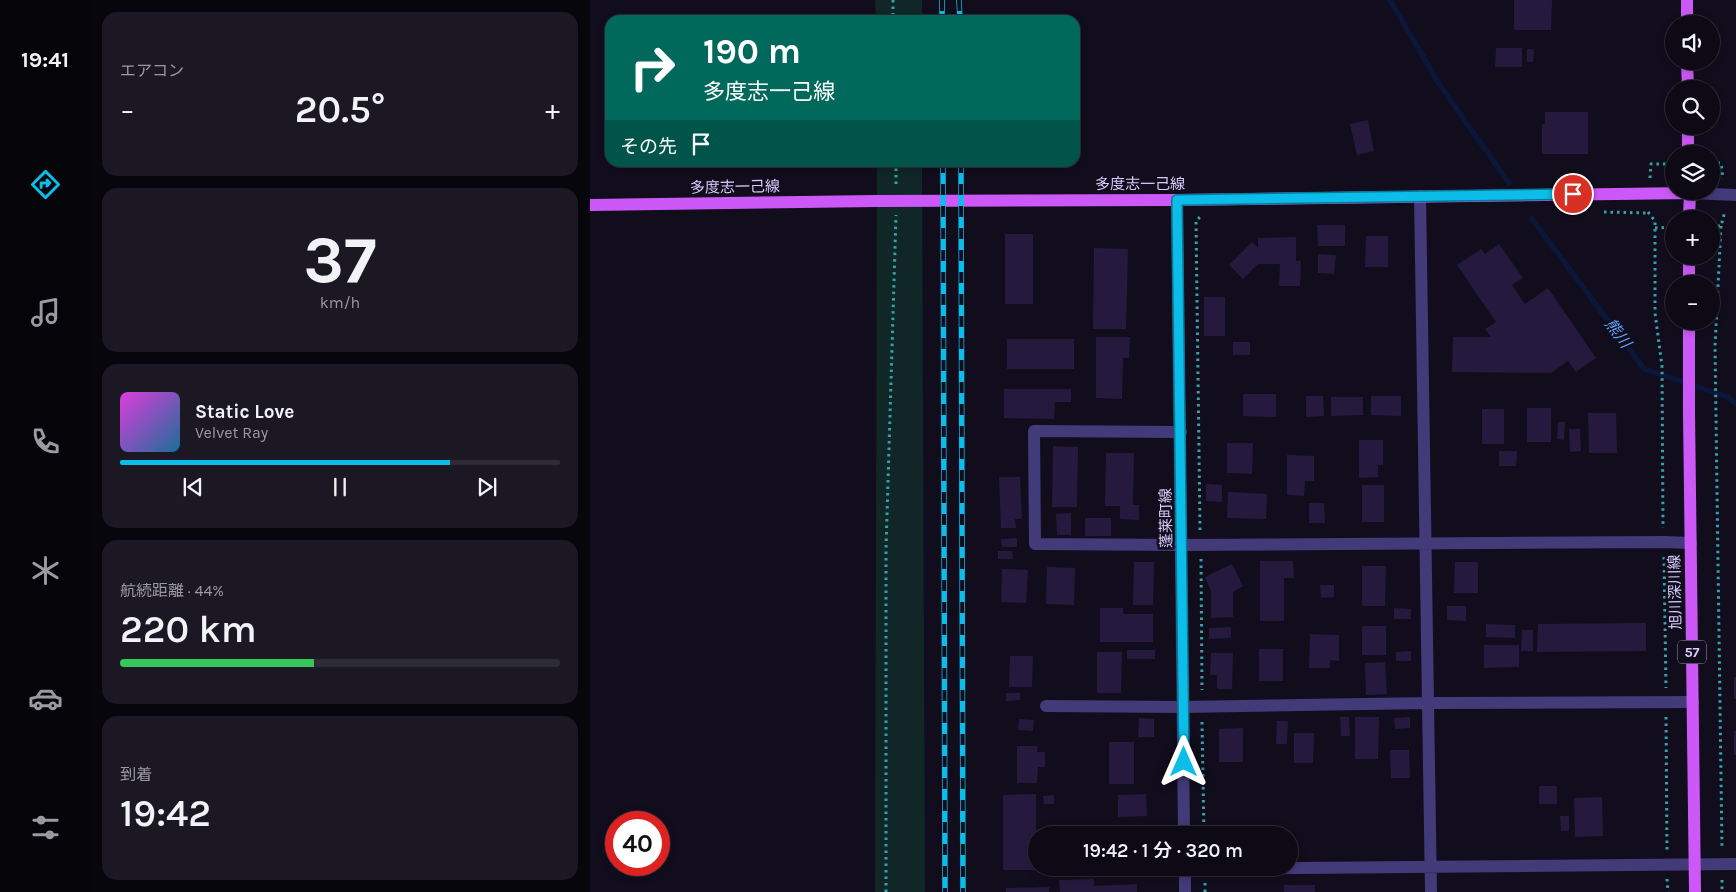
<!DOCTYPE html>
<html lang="ja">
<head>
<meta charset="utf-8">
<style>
  body { margin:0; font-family:Karla,"Noto Sans JP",sans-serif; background:#1b1823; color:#f1f3f6; height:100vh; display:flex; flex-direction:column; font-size:19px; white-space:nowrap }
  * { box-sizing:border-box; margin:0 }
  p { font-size:16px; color:#9a9aa1 }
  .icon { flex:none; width:28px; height:28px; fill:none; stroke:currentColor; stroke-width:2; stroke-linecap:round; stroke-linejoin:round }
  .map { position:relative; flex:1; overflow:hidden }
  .side { display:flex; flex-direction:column; gap:12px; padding:12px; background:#07060c; width:500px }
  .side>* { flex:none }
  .hud { position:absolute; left:15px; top:15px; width:475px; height:152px; border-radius:15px; box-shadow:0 2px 8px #0003,0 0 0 1px #2d2b35; background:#00695c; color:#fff; overflow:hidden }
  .controls { position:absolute; left:1075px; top:15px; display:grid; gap:10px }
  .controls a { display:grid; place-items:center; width:55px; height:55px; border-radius:50%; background:#0d0a16; box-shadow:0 2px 8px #0003,0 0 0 1px #2d2b35; font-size:25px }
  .speed { position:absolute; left:15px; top:811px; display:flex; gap:10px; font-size:25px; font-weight:700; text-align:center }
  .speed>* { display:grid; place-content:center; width:65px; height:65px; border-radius:50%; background:#0d0a16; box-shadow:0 2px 8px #0003,0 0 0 1px #2d2b35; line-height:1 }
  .speed .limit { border:8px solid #d22; background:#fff; color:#111 }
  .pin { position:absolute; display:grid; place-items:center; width:42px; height:42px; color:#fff; margin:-21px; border:2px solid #fff; border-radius:50%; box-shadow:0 1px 5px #0007 }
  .me { position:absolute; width:55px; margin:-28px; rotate:0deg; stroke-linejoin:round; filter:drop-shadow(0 0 4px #0008) }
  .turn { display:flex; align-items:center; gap:18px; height:105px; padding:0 15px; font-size:22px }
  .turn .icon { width:65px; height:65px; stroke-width:2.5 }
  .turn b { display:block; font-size:35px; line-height:42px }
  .then { display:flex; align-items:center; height:48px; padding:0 15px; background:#0003; gap:10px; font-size:19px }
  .big { font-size:38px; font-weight:600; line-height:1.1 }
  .side .tile { flex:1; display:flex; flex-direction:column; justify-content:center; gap:8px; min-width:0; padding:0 18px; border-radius:15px; background:#1b1823 }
  .side .dial { align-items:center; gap:0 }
  .dial b { font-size:65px; line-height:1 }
  .song { display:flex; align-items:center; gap:15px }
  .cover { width:60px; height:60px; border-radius:8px; background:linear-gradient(135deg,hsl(300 70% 55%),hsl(200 70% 35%)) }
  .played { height:5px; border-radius:2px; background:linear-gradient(90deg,#0cbce9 75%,#2d2b35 75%) }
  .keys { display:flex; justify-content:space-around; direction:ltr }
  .heat { display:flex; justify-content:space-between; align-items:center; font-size:28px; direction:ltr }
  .charge { height:8px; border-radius:4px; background:linear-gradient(90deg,#34c759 44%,#2d2b35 0) }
  .trip { position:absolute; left:438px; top:826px; width:270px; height:50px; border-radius:25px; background:#0d0a16; box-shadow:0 2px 8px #0003,0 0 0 1px #2d2b35; font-weight:600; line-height:50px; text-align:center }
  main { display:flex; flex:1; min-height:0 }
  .menu { display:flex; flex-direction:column; width:90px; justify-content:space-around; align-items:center; background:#050409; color:#9a9aa1 }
  .menu .icon { width:35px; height:35px }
  .menu .current { color:#0cbce9 }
  .menu b { font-size:22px; color:#f1f3f6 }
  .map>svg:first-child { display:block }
  .green { fill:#102627 }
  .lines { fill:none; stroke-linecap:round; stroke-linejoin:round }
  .stream { stroke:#0b1738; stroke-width:5.5 }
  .building { fill:#251a3d }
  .path { stroke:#33a4a9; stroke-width:3; stroke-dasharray:2.5 4; stroke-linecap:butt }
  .minor { stroke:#433a7a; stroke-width:12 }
  .major { stroke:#cc59f7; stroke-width:12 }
  .rail-casing { stroke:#0cbce9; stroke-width:5.5 }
  .rail { stroke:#110d1d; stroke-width:4; stroke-dasharray:11; stroke-linecap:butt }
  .route-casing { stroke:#087a97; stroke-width:12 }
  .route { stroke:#0cbce9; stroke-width:9 }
  .labels { text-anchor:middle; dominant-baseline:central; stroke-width:5; stroke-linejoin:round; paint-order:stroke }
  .shield { fill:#110d1d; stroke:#9b93b9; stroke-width:1 }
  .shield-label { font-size:14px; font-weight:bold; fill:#d6ccfc }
  .street-label { font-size:15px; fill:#d6ccfc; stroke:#110d1d }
  .water-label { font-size:16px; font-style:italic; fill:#5fa1f7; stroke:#110d1d }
</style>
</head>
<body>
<main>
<nav class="menu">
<b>19:41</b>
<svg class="icon current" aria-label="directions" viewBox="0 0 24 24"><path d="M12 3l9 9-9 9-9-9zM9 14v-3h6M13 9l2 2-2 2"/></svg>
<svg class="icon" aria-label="music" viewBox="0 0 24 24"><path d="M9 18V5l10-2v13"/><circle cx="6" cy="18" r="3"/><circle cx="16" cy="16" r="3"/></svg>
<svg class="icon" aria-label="phone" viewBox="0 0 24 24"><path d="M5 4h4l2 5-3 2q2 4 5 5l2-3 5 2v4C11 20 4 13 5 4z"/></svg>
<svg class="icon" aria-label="climate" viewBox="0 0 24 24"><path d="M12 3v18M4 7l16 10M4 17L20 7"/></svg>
<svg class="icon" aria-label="car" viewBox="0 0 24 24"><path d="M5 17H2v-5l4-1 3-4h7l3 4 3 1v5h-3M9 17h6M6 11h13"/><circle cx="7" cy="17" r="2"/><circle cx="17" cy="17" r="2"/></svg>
<svg class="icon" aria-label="filters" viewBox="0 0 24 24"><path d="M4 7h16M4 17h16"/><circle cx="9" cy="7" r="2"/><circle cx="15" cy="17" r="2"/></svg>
</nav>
<section class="side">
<div class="tile"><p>エアコン</p>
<div class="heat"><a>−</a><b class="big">20.5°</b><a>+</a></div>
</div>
<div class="tile dial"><b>37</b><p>km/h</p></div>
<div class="tile">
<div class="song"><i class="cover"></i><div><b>Static Love</b><p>Velvet Ray</p></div></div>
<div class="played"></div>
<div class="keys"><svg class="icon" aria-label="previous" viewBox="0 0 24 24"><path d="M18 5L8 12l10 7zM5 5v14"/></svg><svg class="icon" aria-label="pause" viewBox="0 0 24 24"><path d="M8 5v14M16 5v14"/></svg><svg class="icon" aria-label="next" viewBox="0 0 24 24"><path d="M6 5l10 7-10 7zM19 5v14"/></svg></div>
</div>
<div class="tile"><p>航続距離 · 44%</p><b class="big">220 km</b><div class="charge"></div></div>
<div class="tile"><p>到着</p><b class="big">19:42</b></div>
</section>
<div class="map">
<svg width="1146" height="892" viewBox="0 0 1146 892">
  <rect width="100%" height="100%" fill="#110d1d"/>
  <path class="green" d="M285 0H332V20H286Z
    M287 163H332L335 892H285Z"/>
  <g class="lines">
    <path class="stream" d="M800 0 849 84 919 183
      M942 219 1054 369 1138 397 1146 404"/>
  </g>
  <path class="building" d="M924 0H962L961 30H924Z
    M906 48H932V67H905Z
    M937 49H944L943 62H937Z
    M955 112H998V154H952V124H955Z
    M778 120 784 151 767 155 760 124Z
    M727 225H755V246H728Z
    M415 234H443V304H415Z
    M776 236H798V267H775Z
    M706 237V261H711L710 286H689L690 264H668L653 279 639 265 662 242 668 248V238Z
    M909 244 933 278 922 285 935 304 958 288 1006 358 986 372 978 361 961 373 862 372 863 337H901L895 329 906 322 867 265 891 249 895 254Z
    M504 248 538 249 536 329H503Z
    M728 254 746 255 744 274 728 273Z
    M614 297H635V336H614Z
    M506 337H540L539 358H533L532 399 506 398Z
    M417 339H484V369H417Z
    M643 342H660V355H643Z
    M414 389H481V402H465L464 419 414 418Z
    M653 394H686V417L653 416Z
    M716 396H733L734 416 716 417Z
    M781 396H811V416L781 415Z
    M741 397H773V415L741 416Z
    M937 408H961V442H937Z
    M892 409H914V444H892Z
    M998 413H1026L1027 453H999Z
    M968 422H975L974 440 967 439Z
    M979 429H990L991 451 980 452Z
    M769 440H793V465H788V477L769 478Z
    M637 443H663L662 474 637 473Z
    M463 446 488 447 487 507H462Z
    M909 451H927L926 466H909Z
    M516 453H544L543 505H549V520L530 519V506H515Z
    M697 455 724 456V481H715L714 496 697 495Z
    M409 477H430L432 519H425L426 528H411Z
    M616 484 632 485V502L616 501Z
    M772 485H794V522H772Z
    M638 492 677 494 676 519 637 518Z
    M719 503H734L735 523H719Z
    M481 513V535H467L466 514Z
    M495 518H521V536H495Z
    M427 538V547H412L411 539Z
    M408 551H422L423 559H408Z
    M670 561H703L704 578H694V621H670Z
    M544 562H564L563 605H543Z
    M865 562H888V593H864Z
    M642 564 653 586 643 592V617L621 618V591L615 577Z
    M772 566H796L795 606H772Z
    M457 567 485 568 484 605 456 604Z
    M412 569 438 570 436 603 411 602Z
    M730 585H744V597L731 598Z
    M857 606H876V621L857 620Z
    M510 608H533V614H563V642H510Z
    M804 608 821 609V619H804Z
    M1056 623V651L947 652 948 624Z
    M896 624 925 625V638L896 637Z
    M772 626H796V655H772Z
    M641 627V638L619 639V628Z
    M932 630H943V651H931Z
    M720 634 749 635V661L740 660V668H719Z
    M894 645H929V667L894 668Z
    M669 649H693V681H669Z
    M537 650H565V659H537Z
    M821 651V661H806V652Z
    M507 652H532L531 693H507Z
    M621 653H643L642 689H627V675H620Z
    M420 656H443L442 687H419Z
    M795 662 797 694 776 695 775 663Z
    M1144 677H1146V699H1144Z
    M416 693H430V700L416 701Z
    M750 717H759L760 736H751Z
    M765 717H789L788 759H765Z
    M820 717V728L805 729 804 718Z
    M549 718 564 719V737H548Z
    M429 719 444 720 443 731 428 730Z
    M687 721H698L697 744H686Z
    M653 728V762H629V729Z
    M1144 731H1146V755H1144Z
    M704 733H724L723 763H704Z
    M519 742H544V784H519Z
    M427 746H448L447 752H455V767H448L447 783H427Z
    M800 750H819L820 778H801Z
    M949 786H967V804H949Z
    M446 794V870H413V795Z
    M556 794 557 816 528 817V795Z
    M464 795V804H454L453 796Z
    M1012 797 1013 836 985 837 984 798Z
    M970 816H979V831H971Z
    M504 879V886L547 884V892H470L469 880Z
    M694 885H725V892H694Z
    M459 887V892H416V888Z"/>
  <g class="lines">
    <path class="path" d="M303 0V20
      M306 162V187
      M1121 163H1131L1133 179
      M1060 178 1061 164H1084
      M1014 212 1058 213
      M1058 212 1065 221V313L1072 366 1073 528
      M1121 226H1131L1135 211
      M1131 226 1125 346 1132 849
      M1065 228 1084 227
      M610 530 606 221 611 216
      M1074 557 1076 688
      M611 559 612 690
      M1076 717 1077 851
      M612 722 614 835
      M1077 879 1078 892
      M1132 880V892
      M615 883V892
      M296 892V549L306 215"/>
    <path class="minor" d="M1100 193 1146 195
      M830 196 841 892
      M587 200 594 835
      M591 432 444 431 445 544 592 545 1074 542 1101 543
      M456 706 593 707 838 703 1103 702
      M595 868V892
      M595 869 1146 864"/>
    <path class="major" d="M1097 0V24
      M1097 61 1098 89
      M1098 126V154
      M0 205 287 201 587 200 1100 193
      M1099 219 1100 191
      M1099 284V256
      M1099 321V412L1105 892"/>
    <defs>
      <path id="rail" d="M352 0V20
        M369 0 370 20
        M353 162 355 892
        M371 162 373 892"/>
    </defs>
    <use href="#rail" class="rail-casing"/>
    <use href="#rail" class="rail"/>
  </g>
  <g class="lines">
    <defs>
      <path id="route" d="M594 762 587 200 983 194"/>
    </defs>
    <use href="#route" class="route-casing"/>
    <use href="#route" class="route"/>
  </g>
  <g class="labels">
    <rect class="shield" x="1088" y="640.5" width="28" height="23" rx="4"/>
    <g class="shield-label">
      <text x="1102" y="652">57</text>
    </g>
    <g class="street-label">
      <text x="550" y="184">多度志一己線</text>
      <text transform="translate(145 187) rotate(-1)">多度志一己線</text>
      <text transform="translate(576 518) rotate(-91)">蓬莱町線</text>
      <text transform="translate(1085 592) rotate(-91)">旭川深川線</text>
    </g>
    <g class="water-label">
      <text transform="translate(1028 333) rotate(53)">熊川</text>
    </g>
  </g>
</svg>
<div class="controls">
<a><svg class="icon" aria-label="sound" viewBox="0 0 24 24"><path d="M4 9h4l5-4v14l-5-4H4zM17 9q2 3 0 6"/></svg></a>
<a><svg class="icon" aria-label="search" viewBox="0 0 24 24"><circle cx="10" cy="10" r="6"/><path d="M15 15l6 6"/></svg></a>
<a><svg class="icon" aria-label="layers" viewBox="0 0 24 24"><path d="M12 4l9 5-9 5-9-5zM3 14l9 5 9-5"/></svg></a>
<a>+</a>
<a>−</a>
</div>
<div class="speed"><div class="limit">40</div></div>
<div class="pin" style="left:983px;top:194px;background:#d93025"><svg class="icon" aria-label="arrive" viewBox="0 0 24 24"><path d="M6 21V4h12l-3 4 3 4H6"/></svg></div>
<svg class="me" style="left:594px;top:762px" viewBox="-20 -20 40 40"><path d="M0-17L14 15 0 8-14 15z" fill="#0cbce9" stroke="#fff" stroke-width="4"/></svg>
<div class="trip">19:42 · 1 分 · 320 m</div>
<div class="hud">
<div class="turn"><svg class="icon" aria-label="right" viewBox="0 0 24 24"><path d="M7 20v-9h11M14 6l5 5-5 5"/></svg><div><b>190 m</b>多度志一己線</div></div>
<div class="then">その先<svg class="icon" aria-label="arrive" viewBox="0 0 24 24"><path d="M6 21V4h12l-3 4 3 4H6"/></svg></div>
</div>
</div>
</main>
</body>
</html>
